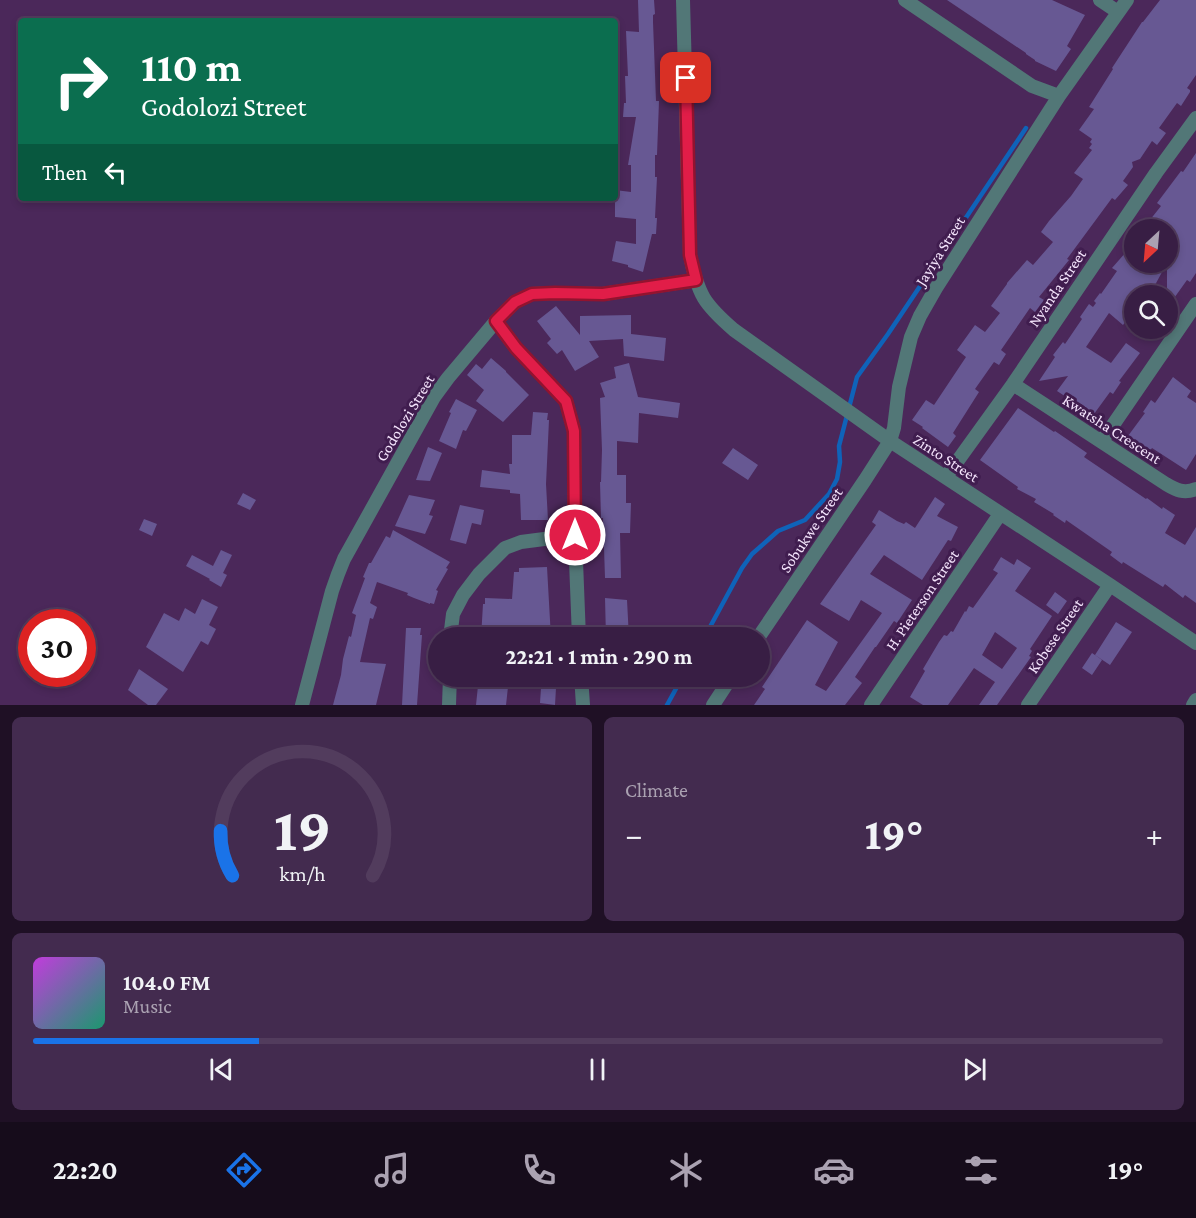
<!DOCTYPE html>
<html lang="en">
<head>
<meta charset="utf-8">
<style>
  body { margin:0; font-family:"Crimson Pro",serif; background:#432b4f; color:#f1f3f6; height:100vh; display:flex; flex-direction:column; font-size:22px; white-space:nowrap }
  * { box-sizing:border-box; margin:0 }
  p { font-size:20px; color:#aba2b2 }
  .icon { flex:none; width:33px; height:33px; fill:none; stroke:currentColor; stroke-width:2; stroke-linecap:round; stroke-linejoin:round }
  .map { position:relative; height:705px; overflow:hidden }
  .details { display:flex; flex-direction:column; gap:12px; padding:12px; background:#1f1025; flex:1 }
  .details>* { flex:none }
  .hud { position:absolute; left:18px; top:18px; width:600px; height:183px; border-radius:6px; box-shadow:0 3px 9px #0003,0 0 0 2px #523c5d; background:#0b6e4f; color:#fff; overflow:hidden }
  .needle { width:39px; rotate:206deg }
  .buttons { position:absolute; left:1124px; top:219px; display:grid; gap:12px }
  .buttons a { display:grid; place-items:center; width:54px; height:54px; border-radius:50%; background:#381e44; box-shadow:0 3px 9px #0003,0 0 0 2px #523c5d; font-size:30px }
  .speed { position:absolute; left:18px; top:609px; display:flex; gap:12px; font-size:30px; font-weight:700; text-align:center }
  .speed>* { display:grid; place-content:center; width:78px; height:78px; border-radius:50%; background:#381e44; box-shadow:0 3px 9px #0003,0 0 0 2px #523c5d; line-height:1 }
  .speed .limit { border:9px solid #d22; background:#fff; color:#111 }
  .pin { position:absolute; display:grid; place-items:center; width:51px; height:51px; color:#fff; margin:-26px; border-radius:12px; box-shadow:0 3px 9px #0006 }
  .me { position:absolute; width:66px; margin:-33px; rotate:0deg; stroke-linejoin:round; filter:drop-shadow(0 0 4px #0008) }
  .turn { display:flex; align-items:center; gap:21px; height:126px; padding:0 24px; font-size:27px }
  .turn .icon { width:78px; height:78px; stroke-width:2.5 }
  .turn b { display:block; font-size:42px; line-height:51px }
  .then { display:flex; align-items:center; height:57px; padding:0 24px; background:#0003; gap:12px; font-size:22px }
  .big { font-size:45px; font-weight:700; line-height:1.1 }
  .details .widget { flex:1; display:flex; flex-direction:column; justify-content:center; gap:9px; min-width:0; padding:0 21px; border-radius:9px; background:#432b4f }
  .details .dial { align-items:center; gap:0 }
  .dial svg { height:156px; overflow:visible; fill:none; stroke:#523c5d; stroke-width:7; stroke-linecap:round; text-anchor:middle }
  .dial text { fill:#f1f3f6; stroke:none }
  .song { display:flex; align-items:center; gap:18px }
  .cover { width:72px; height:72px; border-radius:9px; background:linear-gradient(135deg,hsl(290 70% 55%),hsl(160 70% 35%)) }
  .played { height:6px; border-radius:3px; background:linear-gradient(90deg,#1a73e8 20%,#523c5d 20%) }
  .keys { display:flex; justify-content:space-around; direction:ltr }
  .heat { display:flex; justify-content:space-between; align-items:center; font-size:33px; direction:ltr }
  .details .tiles { flex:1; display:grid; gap:12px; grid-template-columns:1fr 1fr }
  .widget:last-child { grid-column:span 2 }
  .trip { position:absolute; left:428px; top:627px; width:342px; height:60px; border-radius:30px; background:#381e44; box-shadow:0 3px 9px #0003,0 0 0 2px #523c5d; font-weight:700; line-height:60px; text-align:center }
  .tabs { display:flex; height:96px; justify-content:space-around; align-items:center; background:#160c1b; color:#aba2b2 }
  .tabs .icon { width:42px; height:42px }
  .tabs .current { color:#1a73e8 }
  .tabs b { font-size:27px; color:#f1f3f6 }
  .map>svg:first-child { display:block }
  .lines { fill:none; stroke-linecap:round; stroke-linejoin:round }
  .stream { stroke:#0f63b9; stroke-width:4.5 }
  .building { fill:#675893; fill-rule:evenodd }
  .street { stroke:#527777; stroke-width:14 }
  .route-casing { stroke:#92132f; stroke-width:15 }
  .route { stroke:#e11d48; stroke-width:10 }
  .labels { text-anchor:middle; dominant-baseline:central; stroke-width:6; stroke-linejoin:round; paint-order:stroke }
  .street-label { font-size:16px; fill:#f4e4fc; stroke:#401d4f }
</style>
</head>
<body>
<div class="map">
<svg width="1196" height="705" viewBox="0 0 1196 705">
  <rect width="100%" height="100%" fill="#4b285a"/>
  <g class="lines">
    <path class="stream" d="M704 638 742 568 752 554 778 531 805 520 829 494 837 479 840 462 839 446 857 377 888 334 1026 128
      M667 705 683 676"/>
  </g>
  <path class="building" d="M638 0H654L655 14 653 15V22L656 101H659L657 155H655V177H657L655 218H657L656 234H652L643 272 628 267V265L612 261 616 241 636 244V219L615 217V190L631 192V165H628L636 117H623L624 103H626L625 76H628L626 31 639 32Z
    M947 0H1052L1085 15 1067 46 1071 49 1056 71 1035 61V60L1026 54V53Z
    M1160 0H1196V75L1187 88 1190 90V92L1181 106 1177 103 1159 128 1166 133 1157 145 1152 141 1140 159 1132 162 1133 167 1123 181 1128 185 1115 200 1112 198 1067 259 1069 260 1039 297 1044 300 1035 312 1030 308 1001 350 1006 354 999 365 994 362 975 389 979 392 953 433 956 436 948 447 922 428 923 427 912 420 926 400 934 405 966 357 957 350 975 325 985 332 1000 313 991 306 1007 284V283L1027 260 1033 265 1053 242 1041 232 1049 221 1071 196 1083 179 1074 173 1092 150 1089 148 1092 144 1090 142 1092 139 1079 130 1094 109 1089 107 1113 69 1112 68 1142 22H1143Z
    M1196 153V273L1190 282 1187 280 1167 308V263L1149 296H1134V298L1125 312 1130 316 1123 325 1109 313 1086 347 1111 363 1126 343 1140 353 1119 381 1121 382 1113 394 1110 392 1094 414 1081 404 1080 406 1057 391 1068 376 1039 381 1055 357 1053 355 1063 342 1065 344 1082 319 1080 317 1089 304 1093 307 1096 303 1094 301 1100 293 1101 294 1117 271 1112 268 1134 243V262H1167V230H1142L1161 206 1157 203 1181 171 1183 172Z
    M556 306 580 335V316L631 315V334L666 338 664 361 624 356 623 339 589 341 599 357 575 371 562 350 557 354 547 343 551 339 537 321Z
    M491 358 506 371V372L529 395 503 422 476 401 484 390 467 375 476 364 482 369Z
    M629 363 638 397 680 403 678 418 639 413 638 443 617 441V475H626V503H631L630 533H620L621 578H605L603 518H601L600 482H601L602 450 600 398 605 397 600 383 616 378 614 367Z
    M1173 377 1191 391 1187 397 1196 403V454L1186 470 1152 448 1147 455 1125 440 1145 413 1143 412 1151 400 1155 403Z
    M456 399 477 410 466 431 463 430 456 449 439 441 451 413 449 412Z
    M1018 408 1054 432 1055 431 1074 444 1087 453 1084 457 1146 499 1147 498 1162 509 1163 507 1175 515 1165 533 1185 545 1196 527V603L1185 595 1183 598 1165 584 1163 587 1123 562 1122 564 1110 555 1112 552 1066 520 1065 523 1053 515 1054 514 1034 502 1036 499 1017 489 1018 487 980 460Z
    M533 412 548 413 547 420H549L546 484 548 520H521L520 494 510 493V490L480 487 482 470 510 474 509 464H512V435H531Z
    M428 447 442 453 430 481 416 480Z
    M733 448 758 465 748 480 722 463Z
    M243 493 256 500 250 510 237 504Z
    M409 495 435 500 429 515 433 516 425 534 395 526Z
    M935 497 945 504 937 516 958 527 951 541 948 540 922 580 884 555 870 574 912 600 897 623 894 621 876 647H875L855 677 862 683 845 705H754L765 689 762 687 807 620 838 642 815 685 826 691 882 613 861 600 849 621 820 604 876 525 872 522 879 510 897 521 904 524 906 522 915 528Z
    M460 505 484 510 481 525 472 523 466 544 450 540Z
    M144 519 157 524 152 536 139 530Z
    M393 530 450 562 446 568 448 569 436 590 438 591 434 604 430 603V604L414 598 407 595 408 593 377 582 370 603 377 607 373 619 370 618 360 662 386 664 376 705H333L341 675 343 659 349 636 351 637 356 615 352 613 365 578 363 577 369 563H371L386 536 390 538Z
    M221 550 232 555 223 573 227 575 221 587 209 580 210 579 186 566 192 555 213 566Z
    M1001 557 1014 565 1017 559 1031 568 1015 591 1052 616 1030 649 1032 651 1029 656 1031 657 997 705H979L995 682 974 668 948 705H923L910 697 925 671 923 669 939 642 944 635 947 636 951 631 953 632 965 611 966 612 969 606 973 608 998 573 993 570ZM995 632 1017 648 1002 669 982 655Z
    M547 567 551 638H481L483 604H485V598L512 599 514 572H519V568Z
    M1055 592 1067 601 1058 614 1046 605Z
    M605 598 627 600 629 638H606Z
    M202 599 218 607 209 625 216 629 208 645 201 641 183 672 146 647 164 613 179 621 185 608 195 614Z
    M1116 622 1132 632 1110 665 1095 655Z
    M406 628H421L420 635H422L417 705H402Z
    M1092 653 1102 660 1092 675 1082 668Z
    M139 669 168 689 156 705H148L128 690Z
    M479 676H504L503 687H508L506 705H476Z
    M541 688H556L555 705 540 703Z"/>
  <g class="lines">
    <path class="street" d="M683 0 690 255C698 295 704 304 734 330L890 441 1110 585 1196 643
      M905 0 1032 86 1059 96
      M1100 0 1118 12
      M496 321 516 348 566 401 574 431 575 535 579 638
      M1013 384 1166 484C1176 490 1184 494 1196 489
      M1102 441 1196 304
      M946 477 1013 384 1156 173 1196 118
      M450 638 453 614 463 595 479 574 505 548 521 542 575 535
      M758 638 865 480 890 441 894 428 899 387 911 337 920 316 936 288 1059 96 1127 0
      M581 676 583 705
      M302 705 332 591 338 574 344 559 434 397 448 378 496 321 515 302 532 294 555 293 603 294 696 280
      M449 705 450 676
      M713 705 732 676
      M871 705 1000 514
      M1028 705 1110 585
      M1193 705 1196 700"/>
  </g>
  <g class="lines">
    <defs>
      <path id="route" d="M575 535 574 431 566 401 516 348 496 321 515 302 532 294 555 293 603 294 696 280 690 255 686 78"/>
    </defs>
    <use href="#route" class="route-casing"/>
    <use href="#route" class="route"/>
  </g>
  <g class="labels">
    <g class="street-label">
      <text transform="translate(940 251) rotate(-58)">Jayiya Street</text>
      <text transform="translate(1057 288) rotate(-56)">Nyanda Street</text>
      <text transform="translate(405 418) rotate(-59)">Godolozi Street</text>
      <text transform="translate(1112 429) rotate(33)">Kwatsha Crescent</text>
      <text transform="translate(946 458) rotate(33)">Zinto Street</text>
      <text transform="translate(811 530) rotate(-56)">Sobukwe Street</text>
      <text transform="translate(922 600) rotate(-56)">H. Pieterson Street</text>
      <text transform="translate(1055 636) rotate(-56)">Kobese Street</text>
    </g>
  </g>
</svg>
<div class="buttons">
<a><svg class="needle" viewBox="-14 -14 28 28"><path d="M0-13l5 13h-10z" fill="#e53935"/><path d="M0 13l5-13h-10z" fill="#aba2b2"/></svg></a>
<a><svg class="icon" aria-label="search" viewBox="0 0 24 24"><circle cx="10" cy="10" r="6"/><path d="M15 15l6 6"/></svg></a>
</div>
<div class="speed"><div class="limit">30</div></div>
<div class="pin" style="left:686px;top:78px;background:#d93025"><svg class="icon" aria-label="arrive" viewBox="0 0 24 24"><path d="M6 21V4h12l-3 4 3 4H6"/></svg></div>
<svg class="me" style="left:575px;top:535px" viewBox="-20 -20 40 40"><circle r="17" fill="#e11d48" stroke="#fff" stroke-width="3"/><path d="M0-11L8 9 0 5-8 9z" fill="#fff"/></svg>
<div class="trip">22:21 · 1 min · 290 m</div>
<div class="hud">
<div class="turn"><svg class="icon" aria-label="right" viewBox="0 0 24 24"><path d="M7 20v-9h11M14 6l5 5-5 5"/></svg><div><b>110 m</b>Godolozi Street</div></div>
<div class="then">Then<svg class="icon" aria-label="left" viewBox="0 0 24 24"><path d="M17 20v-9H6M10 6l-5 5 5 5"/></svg></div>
</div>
</div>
<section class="details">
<div class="tiles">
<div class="widget dial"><svg viewBox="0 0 100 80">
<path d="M14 69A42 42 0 1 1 86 69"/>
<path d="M14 69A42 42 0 0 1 8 46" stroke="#1a73e8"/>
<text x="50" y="56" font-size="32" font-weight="700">19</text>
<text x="50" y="72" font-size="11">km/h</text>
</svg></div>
<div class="widget"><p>Climate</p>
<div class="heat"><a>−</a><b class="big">19°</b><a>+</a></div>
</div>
<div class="widget">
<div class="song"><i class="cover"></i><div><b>104.0 FM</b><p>Music</p></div></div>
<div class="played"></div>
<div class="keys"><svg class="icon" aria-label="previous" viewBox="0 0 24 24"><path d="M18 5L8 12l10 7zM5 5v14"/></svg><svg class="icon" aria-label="pause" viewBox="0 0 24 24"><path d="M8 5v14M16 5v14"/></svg><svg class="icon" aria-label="next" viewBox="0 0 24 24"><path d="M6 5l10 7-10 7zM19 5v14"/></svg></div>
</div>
</div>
</section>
<nav class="tabs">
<b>22:20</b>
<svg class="icon current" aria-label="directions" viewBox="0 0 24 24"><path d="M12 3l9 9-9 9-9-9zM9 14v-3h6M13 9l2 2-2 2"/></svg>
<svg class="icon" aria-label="music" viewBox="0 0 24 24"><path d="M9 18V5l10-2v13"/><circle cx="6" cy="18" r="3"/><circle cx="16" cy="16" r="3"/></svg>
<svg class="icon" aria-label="phone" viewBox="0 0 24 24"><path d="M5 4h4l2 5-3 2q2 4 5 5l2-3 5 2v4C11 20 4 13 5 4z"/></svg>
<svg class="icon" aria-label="climate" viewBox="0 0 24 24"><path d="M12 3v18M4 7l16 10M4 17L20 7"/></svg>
<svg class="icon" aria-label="car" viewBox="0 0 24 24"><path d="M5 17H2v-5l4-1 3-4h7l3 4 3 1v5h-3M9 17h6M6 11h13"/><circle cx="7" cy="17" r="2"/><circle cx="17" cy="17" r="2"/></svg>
<svg class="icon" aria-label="filters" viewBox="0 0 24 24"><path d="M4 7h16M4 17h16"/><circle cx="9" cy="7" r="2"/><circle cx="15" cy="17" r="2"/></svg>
<b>19°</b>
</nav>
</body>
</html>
